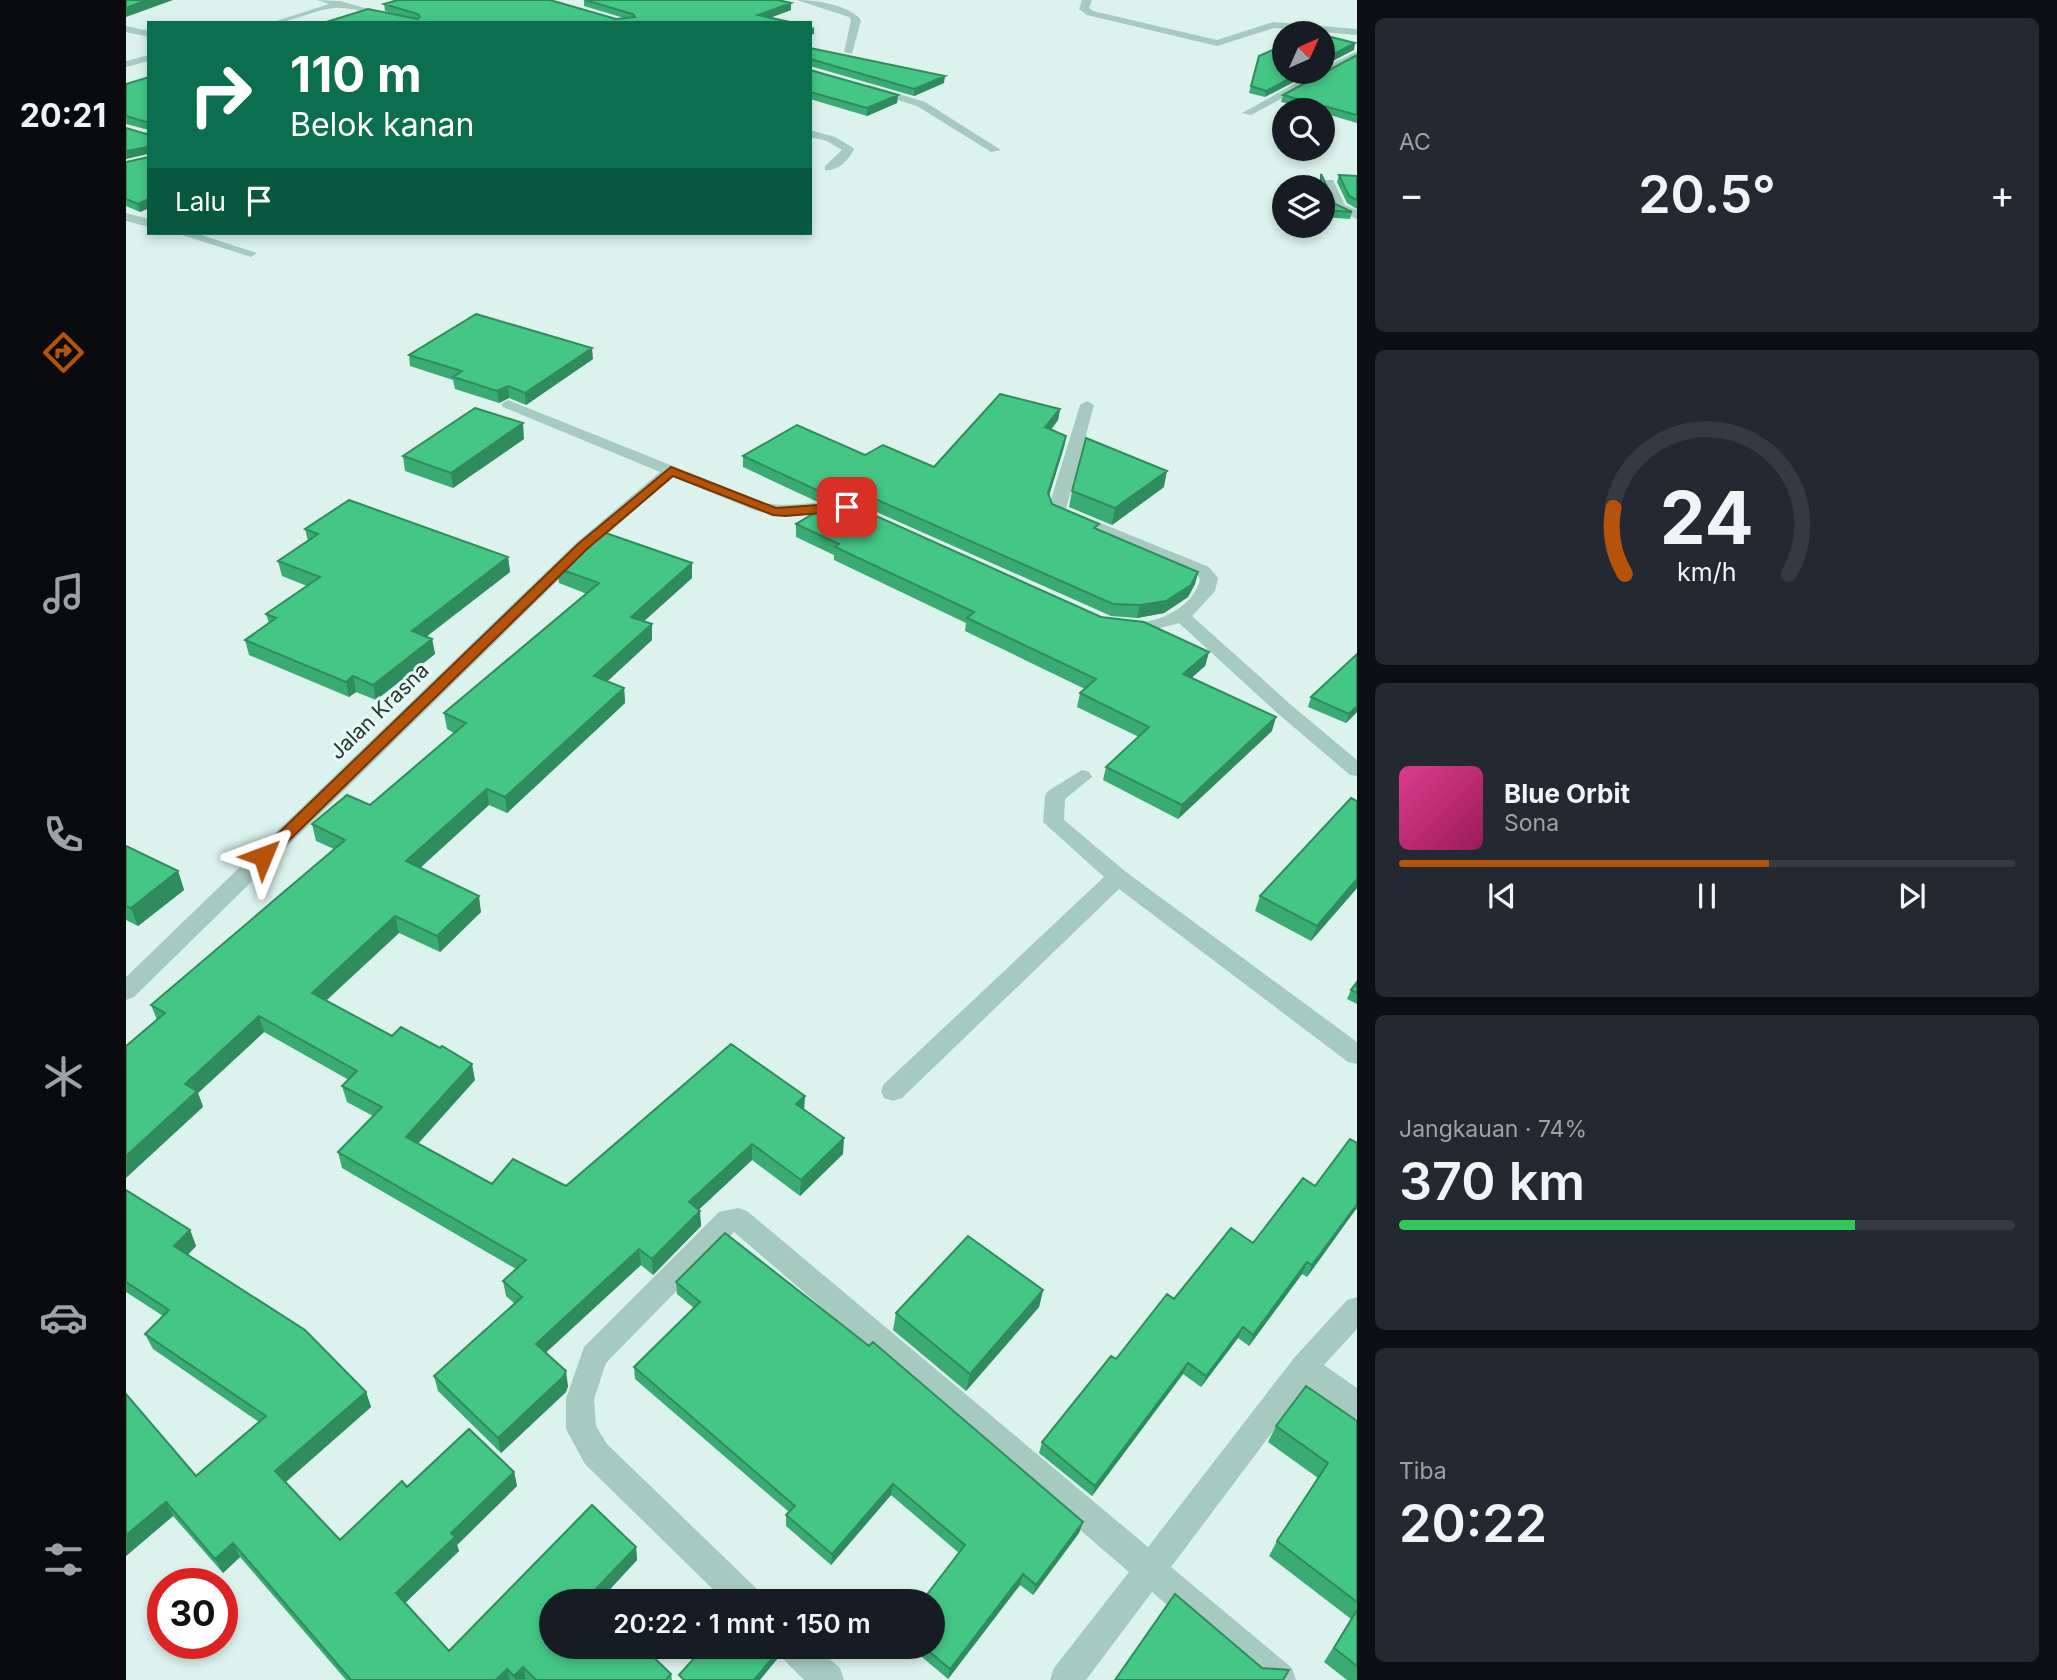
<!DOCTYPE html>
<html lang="id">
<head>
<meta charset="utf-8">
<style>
  body { margin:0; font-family:Inter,sans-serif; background:#242831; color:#f1f3f6; height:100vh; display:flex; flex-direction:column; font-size:26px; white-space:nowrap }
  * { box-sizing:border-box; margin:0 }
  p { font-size:23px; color:#9ea1a6 }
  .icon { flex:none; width:38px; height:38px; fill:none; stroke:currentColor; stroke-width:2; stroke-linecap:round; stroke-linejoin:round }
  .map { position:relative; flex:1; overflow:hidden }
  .side { display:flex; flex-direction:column; gap:18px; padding:18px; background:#0d0f14; width:700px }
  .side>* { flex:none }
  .hud { position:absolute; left:21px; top:21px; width:665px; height:214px; border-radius:0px; box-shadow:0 4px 10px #0003; background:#0b6e4f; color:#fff; overflow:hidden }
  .needle { width:46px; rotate:45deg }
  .buttons { position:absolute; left:1146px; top:21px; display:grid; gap:14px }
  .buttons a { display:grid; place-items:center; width:63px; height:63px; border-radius:50%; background:#171b24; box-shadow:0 4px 10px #0003; font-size:35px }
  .speed { position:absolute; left:21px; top:1568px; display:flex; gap:14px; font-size:35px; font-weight:700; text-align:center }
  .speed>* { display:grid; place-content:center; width:91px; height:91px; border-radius:50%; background:#171b24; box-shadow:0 4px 10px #0003; line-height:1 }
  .speed .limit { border:10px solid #d22; background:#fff; color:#111 }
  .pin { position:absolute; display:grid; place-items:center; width:60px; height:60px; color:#fff; margin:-30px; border-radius:14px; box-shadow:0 4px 10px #0006 }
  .me { position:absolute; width:77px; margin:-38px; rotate:46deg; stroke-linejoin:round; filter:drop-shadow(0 0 5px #0008) }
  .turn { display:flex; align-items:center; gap:24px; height:147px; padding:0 28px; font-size:32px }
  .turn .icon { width:91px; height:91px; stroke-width:2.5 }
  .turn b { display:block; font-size:49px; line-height:60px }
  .then { display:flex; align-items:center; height:66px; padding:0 28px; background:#0003; gap:14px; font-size:26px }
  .big { font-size:52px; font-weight:600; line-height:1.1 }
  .side .widget { flex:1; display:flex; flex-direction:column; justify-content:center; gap:10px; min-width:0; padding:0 24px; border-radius:10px; background:#242831 }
  .side .dial { align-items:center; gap:0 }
  .dial svg { height:182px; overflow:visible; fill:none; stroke:#363941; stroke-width:7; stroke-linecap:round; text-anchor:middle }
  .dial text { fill:#f1f3f6; stroke:none }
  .song { display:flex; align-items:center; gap:21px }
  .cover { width:84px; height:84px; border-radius:10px; background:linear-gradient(135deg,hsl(330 70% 55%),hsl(330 70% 35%)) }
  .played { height:7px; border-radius:4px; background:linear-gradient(90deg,#b45309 60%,#363941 60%) }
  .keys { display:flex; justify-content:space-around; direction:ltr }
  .heat { display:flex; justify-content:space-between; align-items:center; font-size:38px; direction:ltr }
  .charge { height:10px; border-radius:5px; background:linear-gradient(90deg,#34c759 74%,#363941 0) }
  .trip { position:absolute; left:413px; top:1589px; width:406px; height:70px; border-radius:35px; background:#171b24; box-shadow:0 4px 10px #0003; font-weight:600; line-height:70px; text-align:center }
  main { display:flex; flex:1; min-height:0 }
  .dock { display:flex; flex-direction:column; width:126px; justify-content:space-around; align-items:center; background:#090b0e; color:#9ea1a6 }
  .dock .icon { width:49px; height:49px }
  .dock .active { color:#b45309 }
  .dock b { font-size:32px; color:#f1f3f6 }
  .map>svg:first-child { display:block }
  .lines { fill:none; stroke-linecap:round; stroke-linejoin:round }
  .street { fill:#a7cac0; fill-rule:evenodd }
  .wall { fill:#3aab72 }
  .shaded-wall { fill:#308b5d }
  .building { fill:#44c785; stroke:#308b5d; stroke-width:2 }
  .route { fill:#b45309; stroke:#753606; stroke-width:2 }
  .labels { text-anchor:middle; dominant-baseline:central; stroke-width:6; stroke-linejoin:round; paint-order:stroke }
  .street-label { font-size:21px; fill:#283630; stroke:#e7faf6 }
</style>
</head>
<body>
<main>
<nav class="dock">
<b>20:21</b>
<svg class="icon active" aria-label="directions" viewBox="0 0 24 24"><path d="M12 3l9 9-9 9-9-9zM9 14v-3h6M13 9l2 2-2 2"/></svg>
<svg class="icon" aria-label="music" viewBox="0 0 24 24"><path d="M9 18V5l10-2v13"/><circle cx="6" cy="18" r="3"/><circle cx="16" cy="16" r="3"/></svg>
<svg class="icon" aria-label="phone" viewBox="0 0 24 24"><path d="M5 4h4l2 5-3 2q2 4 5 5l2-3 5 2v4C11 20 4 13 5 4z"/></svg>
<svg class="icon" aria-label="climate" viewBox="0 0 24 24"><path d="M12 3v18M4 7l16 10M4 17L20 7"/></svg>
<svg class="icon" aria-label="car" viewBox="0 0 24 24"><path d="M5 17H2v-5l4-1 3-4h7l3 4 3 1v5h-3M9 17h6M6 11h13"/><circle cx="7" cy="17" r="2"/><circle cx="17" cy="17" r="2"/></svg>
<svg class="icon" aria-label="filters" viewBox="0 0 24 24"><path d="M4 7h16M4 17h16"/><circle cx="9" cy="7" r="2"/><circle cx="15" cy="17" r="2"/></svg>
</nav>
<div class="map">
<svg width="1231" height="1680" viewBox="0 0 1231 1680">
  <rect width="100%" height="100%" fill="#dbf2ed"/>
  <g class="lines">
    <path class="street" d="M191 0 214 1 292 23C265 23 241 9 215 8 196 6 168 23 144 23L203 4Z
      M671 0C690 0 723 5 735 20L726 54 718 52 725 20 723 17Z
      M956 0H966L963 8 967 11 1091 40 1147 22 1231 29V35L1148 28 1091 46 961 15 953 9Z
      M0 26 23 31V37L0 32Z
      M1231 51V58L1125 115 1116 113 1190 72H1197V68Z
      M23 55V61L0 67V61Z
      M744 85 799 102 875 150 865 152 791 106 740 90V86Z
      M684 130 709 137 726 147 728 149C723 160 711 172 699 170V166L716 150 701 141 684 137Z
      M1199 180H1207L1219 205 1231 210V219L1210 210 1197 182Z
      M0 213 23 219V227L0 221Z
      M50 233H69L131 253 125 257Z
      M382 400 639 503C669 509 699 497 730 505L732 508 724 513 702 511 647 515 628 510 547 477 462 551 8 997 0 1000V977L450 543 534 472 377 407 375 404Z
      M961 401 968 405 940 509 1083 567 1092 578 1089 591 1066 616 1164 704 1231 760V776L1224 775 1150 712 1053 623 1015 633 991 631 988 627 991 623C999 621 1005 623 1013 623 1039 620 1068 605 1074 579L1071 575 927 515 923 506 954 405Z
      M956 770 963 772 966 777 939 799 938 820 1000 872 1231 1042V1064L1222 1062 993 889 776 1098 767 1101 758 1098 755 1091 758 1084 978 877 917 822 919 796 922 791Z
      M612 1208 621 1211 1022 1547 1168 1358 1221 1300 1231 1297V1329L1198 1365 1231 1388V1419L1221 1415 1181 1386 1045 1567 1166 1668 1170 1680H1129L1026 1592 960 1680H924L928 1668 1003 1572 608 1232 480 1363 468 1399 470 1426 481 1444 632 1590 637 1601H599L459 1464 440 1429V1399L458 1347 593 1212Z
      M651 1647H690L714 1668 718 1680H678L656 1658Z"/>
  </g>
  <path class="wall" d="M458 0 665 3V10L644 18 197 23 276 16 259 11 258 4 490 19 498 18 458 6Z
    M1158 45 1139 97 1123 93 1133 56Z
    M684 48 818 83 788 96 684 66Z
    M1231 55V123L1197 113V110H1186L1155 102 1157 95Z
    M684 70 772 95 771 103 741 116 684 99Z
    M23 77V130L0 124V84Z
    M23 157V208L14 212 0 206V162Z
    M1195 174 1209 204 1226 212 1224 219 1197 217V187H1193Z
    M1213 175 1231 176V209L1221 203 1211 182Z
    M283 355 467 359 400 405 383 398 373 403 329 389 327 380 284 366Z
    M934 409 932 420 925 430 940 436 938 447 923 496 926 504 972 529 1072 572 1069 584 1062 597 1038 613 1011 618 985 616 728 502H719L975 617 1083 652 1079 666 1065 678 1146 731 1052 819 977 780 980 767 1013 737 951 707 954 693 959 689 839 631 840 623 708 560V555L670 537V524L719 502 694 503 617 467V456L739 455 808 467Z
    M398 439 327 488 279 471 277 456Z
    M1038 487 986 525 943 507 946 491Z
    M179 529 382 557 384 572 300 637 306 639 309 654 250 700 230 692 223 697 123 655 119 640 143 623 140 614 181 586 156 576 152 561 182 541Z
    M431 568 566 578 518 621 526 624V640L481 681 498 688 499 703 381 813 363 805 294 868 355 912 314 952 273 933 200 1001 349 1080 292 1144 366 1184 440 1186 678 1109 717 1154 674 1196 626 1160 573 1209 575 1226 527 1275 515 1265 420 1352 442 1386 440 1392 375 1453 312 1391 308 1376 389 1304 380 1296 377 1281 390 1269 216 1168 212 1152 247 1116 221 1102 216 1086 223 1080 138 1032 72 1093 77 1107 31 1020 25 1005 208 849 190 841 186 824 244 805 328 733 321 729 318 713 461 594 433 583Z
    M1231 654V712L1220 723 1182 707 1185 697Z
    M1231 801V888L1185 941 1129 911 1134 896Z
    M0 846 52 871 58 890 12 926 0 920Z
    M1231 982V1004L1221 999 1225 990Z
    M1231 1143V1210L1230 1209 1181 1277 1176 1274 1123 1346 1112 1338 1075 1387 1057 1374 966 1496 913 1453 916 1442 990 1359 1048 1299 1127 1243 1189 1186Z
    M0 1190 64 1230 70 1246 61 1255 179 1330 240 1392 245 1407 160 1482 214 1540 276 1481 281 1487 343 1429 388 1472 391 1486 331 1545 333 1551 279 1603 323 1651 466 1505 510 1547 511 1560 473 1601H425V1647H517L545 1674 546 1680H220L114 1557 97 1573 47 1516 0 1556V1394L70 1476 133 1422 27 1349 19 1334 37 1316 0 1292Z
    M550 1282 957 1522 953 1533 907 1595 894 1585 822 1679 784 1647H807L833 1553 765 1495 705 1565 660 1526V1515L663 1512 509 1379 508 1367 568 1308 551 1294Z
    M917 1290 913 1307 840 1391 767 1330 770 1313Z
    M1231 1421V1680H1221L1198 1662 1225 1619 1143 1556 1151 1541 1192 1478 1142 1442 1150 1426Z"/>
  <path class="shaded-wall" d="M21 0H47L0 17V8Z
    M665 3V10L632 22V15Z
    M688 27V34L684 35V29Z
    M1229 43 1228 50 1197 66V60Z
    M1176 72H1187L1139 97 1140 91Z
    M819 76 818 83 788 96V89Z
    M772 95 771 103 741 116V108Z
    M21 147 22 154 0 159V151Z
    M23 199V208L14 212 12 204Z
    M466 348 467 359 400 405 399 393Z
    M382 386 383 398 373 403 371 391Z
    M934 409 932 420 917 439 919 427Z
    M397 423 398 439 327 488 325 473Z
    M940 436 938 447 920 505 922 493Z
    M1041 471 1038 487 986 525 989 508Z
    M382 557 384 572 288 646 286 631Z
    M566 563V578L506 632 505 617Z
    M1072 572 1069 584 1062 597 1038 613 1011 618 1014 605Z
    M526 624V640L470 692 468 676Z
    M306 639 309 654 250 700 247 685Z
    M1083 652 1079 666 1054 688 1057 674Z
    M227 676 230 692 223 697 220 682Z
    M498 688 499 703 381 813 379 797Z
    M1231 706V712L1220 723 1223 714Z
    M1150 717 1146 731 1052 819 1056 805Z
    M361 789 363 805 283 878 280 861Z
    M52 871 58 890 12 926 5 908Z
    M1231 879V888L1185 941 1191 926Z
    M353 896 355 912 314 952 311 936Z
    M269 916 273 933 190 1009 186 993Z
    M133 1016 138 1032 72 1093 77 1107 0 1178V1156L59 1084Z
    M346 1064 349 1080 283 1153 280 1137Z
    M679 1096 678 1112 670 1104Z
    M718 1138 717 1154 674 1196 675 1180Z
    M626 1144V1160L564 1218 563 1202Z
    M1231 1204 1230 1209 1181 1277 1186 1265Z
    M574 1211 575 1226 527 1275 526 1259Z
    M64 1230 70 1246 55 1262 48 1246Z
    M513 1249 515 1265 413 1359 410 1344Z
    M1181 1262 1176 1274 1123 1346 1127 1335Z
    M917 1290 913 1307 840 1391 844 1374Z
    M1117 1327 1112 1338 1075 1387 1080 1376Z
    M1062 1363 1057 1374 966 1496 969 1486Z
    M440 1371 442 1386 440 1392 375 1453 372 1438Z
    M240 1392 245 1407 156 1485 149 1471Z
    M388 1472 391 1486 331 1545 333 1551 275 1607 270 1593 325 1533Z
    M767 1484 765 1495 705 1565 706 1554Z
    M40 1502 47 1516 0 1556V1535Z
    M957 1522 953 1533 907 1595 910 1585Z
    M107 1543 114 1557 97 1573 89 1559Z
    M510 1547 511 1560 473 1601H465L464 1595Z
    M897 1574 894 1585 822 1679 824 1669Z
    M653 1650V1657L634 1680H628Z
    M397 1667 400 1679 389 1680 388 1676Z
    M381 1669 384 1680H370Z"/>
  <path class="building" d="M0 0H21L0 8Z
    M272 0H424L490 19 509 17 507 14 459 0H652L665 3 632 15 668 23H197L242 9 291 19 294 17 292 14 258 4Z
    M1197 35 1229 43 1197 60Z
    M1158 45V72H1176L1140 91 1125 86 1133 56Z
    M684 48 819 76 788 89 684 59Z
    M1231 55V115L1157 95Z
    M684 70 772 95 741 108 684 92Z
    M23 77V123L0 116V84Z
    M0 128 20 134 23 132V148L21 147 0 151Z
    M23 157V199L12 204 0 199V162Z
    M1195 174 1209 204 1226 212 1197 210V187H1195Z
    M1213 175 1231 176V200L1223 196Z
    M350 314 466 348 399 393 382 386 371 391 327 377 336 371 283 355Z
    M874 394 934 409 919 427 940 436 922 493 926 504 973 524 968 528 1072 572 1065 585 1040 601 1014 605 987 604 729 490 695 492 617 456 671 425 739 455 757 445 808 467Z
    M349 408 397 423 325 473 277 456Z
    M960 438 1041 471 989 508 946 491Z
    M223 500 382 557 286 631 306 639 247 685 227 676 220 682 119 640 150 618 140 614 194 577 152 561 192 534 179 529Z
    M719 502 975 617 1018 622 1083 652 1057 674 1150 717 1056 805 980 767 1023 727 954 693 970 679 841 618 848 612 709 547 713 544 670 524 704 504Z
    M474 531 566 563 505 617 526 624 468 676 498 688 379 797 361 789 280 861 353 896 311 936 269 916 186 993 266 1036 275 1027 314 1048 316 1046 346 1064 280 1137 366 1184 387 1159 440 1186 605 1044 679 1096 670 1104 718 1138 675 1180 626 1144 563 1202 574 1211 526 1259 513 1249 410 1344 440 1371 437 1377 372 1438 308 1376 396 1297 377 1281 400 1260 212 1152 256 1107 216 1086 231 1071 133 1016 59 1084 71 1091 0 1156V1046L39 1013 25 1005 219 840 186 824 221 795 244 805 340 723 318 713 473 583 431 568 450 550Z
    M1231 654V706L1223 714 1185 697Z
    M1225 798 1231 801V879L1191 926 1134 896Z
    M0 846 52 871 5 908 0 906Z
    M1231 982V993L1225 990Z
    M1224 1139 1231 1143V1204L1186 1265 1181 1262 1127 1335 1117 1327 1080 1376 1062 1363 969 1486 916 1442 985 1356 990 1359 1041 1294 1048 1299 1105 1228 1127 1243 1177 1178 1189 1186Z
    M0 1190 64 1230 48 1246 179 1330 240 1392 149 1471 214 1540 276 1481 281 1487 343 1429 388 1472 325 1533 329 1537 270 1593 323 1651 466 1505 510 1547 464 1595 470 1601H425V1647H517L545 1674 540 1680H410L397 1667 388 1676 381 1669 370 1680H225L107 1543 89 1559 40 1502 0 1535V1394L70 1476 140 1416 19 1334 43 1310 0 1282Z
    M599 1233 743 1346 747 1342 957 1522 910 1585 897 1574 824 1669 798 1647H807V1601H796L839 1545 767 1484 706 1554 660 1515 669 1506 508 1367 574 1302 550 1282Z
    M842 1236 917 1290 844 1374 770 1313Z
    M1180 1386 1231 1421V1602L1151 1541 1202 1463 1150 1426Z
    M1049 1594 1136 1668 1163 1670 1157 1680H989Z
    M1231 1610V1666L1208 1648Z
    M578 1647H652L653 1650 628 1680H558L553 1675Z"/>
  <path class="route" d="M545 467 650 508 721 503 727 507 721 511 659 516 647 515 547 476 461 549 143 860H132L129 856 132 853 452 544Z"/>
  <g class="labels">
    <g class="street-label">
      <text transform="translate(253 711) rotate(-44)">Jalan Krasna</text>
    </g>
  </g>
</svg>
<div class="buttons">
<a><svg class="needle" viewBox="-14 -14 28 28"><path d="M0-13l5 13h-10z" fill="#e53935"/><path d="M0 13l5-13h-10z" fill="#9ea1a6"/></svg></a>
<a><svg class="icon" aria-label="search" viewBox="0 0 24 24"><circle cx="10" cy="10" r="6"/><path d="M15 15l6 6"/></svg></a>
<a><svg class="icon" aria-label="layers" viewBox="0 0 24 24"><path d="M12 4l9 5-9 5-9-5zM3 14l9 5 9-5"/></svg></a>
</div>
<div class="speed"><div class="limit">30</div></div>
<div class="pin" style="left:721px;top:507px;background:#d93025"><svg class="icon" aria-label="arrive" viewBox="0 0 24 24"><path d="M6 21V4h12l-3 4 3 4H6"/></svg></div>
<svg class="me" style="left:137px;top:856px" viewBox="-20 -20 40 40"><path d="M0-17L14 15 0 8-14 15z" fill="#b45309" stroke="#fff" stroke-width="4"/></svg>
<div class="trip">20:22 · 1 mnt · 150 m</div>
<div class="hud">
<div class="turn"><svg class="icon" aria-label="right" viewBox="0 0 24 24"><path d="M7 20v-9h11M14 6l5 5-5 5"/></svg><div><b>110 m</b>Belok kanan</div></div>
<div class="then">Lalu<svg class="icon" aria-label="arrive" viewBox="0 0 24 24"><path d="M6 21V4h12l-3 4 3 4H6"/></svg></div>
</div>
</div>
<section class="side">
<div class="widget"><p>AC</p>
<div class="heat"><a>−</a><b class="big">20.5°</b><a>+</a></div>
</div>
<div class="widget dial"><svg viewBox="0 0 100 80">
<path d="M14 69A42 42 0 1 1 86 69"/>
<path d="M14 69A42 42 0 0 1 9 40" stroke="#b45309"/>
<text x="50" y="56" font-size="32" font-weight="700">24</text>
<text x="50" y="72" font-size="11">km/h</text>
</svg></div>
<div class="widget">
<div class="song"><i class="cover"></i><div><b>Blue Orbit</b><p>Sona</p></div></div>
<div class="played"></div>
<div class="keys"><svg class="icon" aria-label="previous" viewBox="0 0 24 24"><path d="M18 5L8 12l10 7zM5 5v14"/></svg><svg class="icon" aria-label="pause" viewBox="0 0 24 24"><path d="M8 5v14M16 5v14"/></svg><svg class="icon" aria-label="next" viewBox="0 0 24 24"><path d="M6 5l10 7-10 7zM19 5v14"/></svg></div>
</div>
<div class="widget"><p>Jangkauan · 74%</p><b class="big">370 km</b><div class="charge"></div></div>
<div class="widget"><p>Tiba</p><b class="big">20:22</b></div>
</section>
</main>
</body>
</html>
